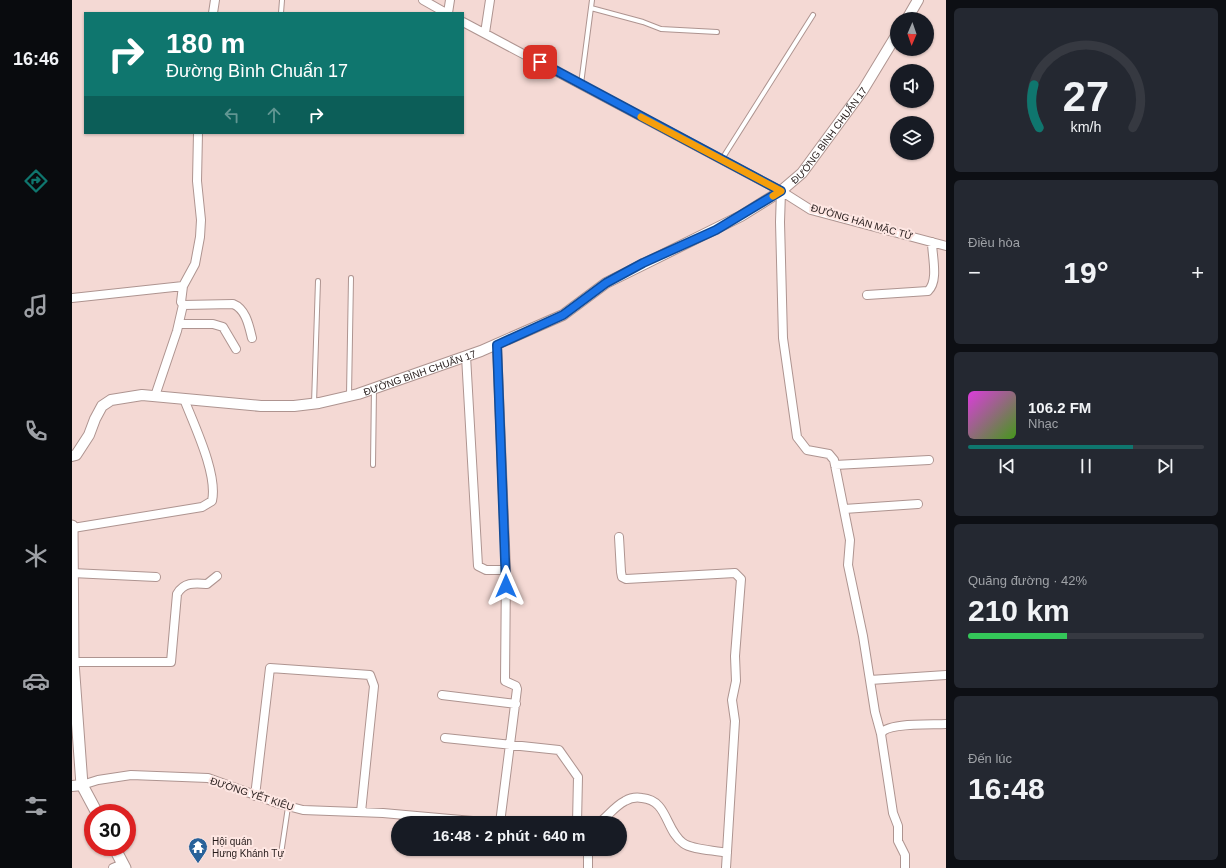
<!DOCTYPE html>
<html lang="vi">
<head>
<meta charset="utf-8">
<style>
  body { margin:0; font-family:Helvetica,sans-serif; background:#242831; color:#f1f3f6; height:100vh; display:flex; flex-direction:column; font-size:15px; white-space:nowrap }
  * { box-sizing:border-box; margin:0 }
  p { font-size:13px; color:#9ea1a6 }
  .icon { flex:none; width:22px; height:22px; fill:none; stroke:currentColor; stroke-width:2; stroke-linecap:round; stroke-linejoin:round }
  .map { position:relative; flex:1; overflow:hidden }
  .sheet { display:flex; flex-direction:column; gap:8px; padding:8px; background:#0d0f14; width:280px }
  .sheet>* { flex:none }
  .top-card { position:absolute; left:12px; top:12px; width:380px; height:122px; border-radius:0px; box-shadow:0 1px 3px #0004; background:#0f766e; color:#fff; overflow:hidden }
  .needle { width:26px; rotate:182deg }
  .buttons { position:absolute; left:818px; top:12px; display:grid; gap:8px }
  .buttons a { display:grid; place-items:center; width:44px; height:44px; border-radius:50%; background:#171b24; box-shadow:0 1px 3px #0004; font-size:20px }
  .speed { position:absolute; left:12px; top:804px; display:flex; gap:8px; font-size:20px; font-weight:700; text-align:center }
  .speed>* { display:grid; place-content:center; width:52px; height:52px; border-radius:50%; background:#171b24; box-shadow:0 1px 3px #0004; line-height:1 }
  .speed .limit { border:6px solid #d22; background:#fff; color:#111 }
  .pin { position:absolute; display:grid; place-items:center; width:34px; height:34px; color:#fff; margin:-17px; border-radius:8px; box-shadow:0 2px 6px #0006 }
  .me { position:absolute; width:44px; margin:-22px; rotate:0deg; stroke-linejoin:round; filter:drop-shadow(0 0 3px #0008) }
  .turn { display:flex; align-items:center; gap:14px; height:84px; padding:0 16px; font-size:18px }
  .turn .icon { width:52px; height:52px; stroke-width:2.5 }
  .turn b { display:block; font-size:28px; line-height:34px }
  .lanes { display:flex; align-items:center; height:38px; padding:0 16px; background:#0003; justify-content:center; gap:20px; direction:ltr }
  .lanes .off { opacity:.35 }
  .big { font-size:30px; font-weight:600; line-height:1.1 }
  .sheet .widget { flex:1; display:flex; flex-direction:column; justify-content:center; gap:6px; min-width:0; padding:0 14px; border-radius:6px; background:#242831 }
  .sheet .dial { align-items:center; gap:0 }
  .dial svg { height:104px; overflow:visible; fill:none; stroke:#363941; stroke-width:7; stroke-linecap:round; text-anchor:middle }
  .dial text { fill:#f1f3f6; stroke:none }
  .song { display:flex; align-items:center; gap:12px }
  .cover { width:48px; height:48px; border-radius:6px; background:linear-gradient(135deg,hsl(300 70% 55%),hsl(100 70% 35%)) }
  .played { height:4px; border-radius:2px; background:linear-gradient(90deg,#0f766e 70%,#363941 70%) }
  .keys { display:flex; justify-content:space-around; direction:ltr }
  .heat { display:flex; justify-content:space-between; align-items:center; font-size:22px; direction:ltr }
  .charge { height:6px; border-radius:3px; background:linear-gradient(90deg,#34c759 42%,#363941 0) }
  .trip { position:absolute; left:319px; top:816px; width:236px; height:40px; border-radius:20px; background:#171b24; box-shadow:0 1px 3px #0004; font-weight:600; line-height:40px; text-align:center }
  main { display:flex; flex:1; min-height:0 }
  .tab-bar { display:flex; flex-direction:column; width:72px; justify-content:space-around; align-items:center; background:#090b0e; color:#9ea1a6 }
  .tab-bar .icon { width:28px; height:28px }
  .tab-bar .active { color:#0f766e }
  .tab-bar b { font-size:18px; color:#f1f3f6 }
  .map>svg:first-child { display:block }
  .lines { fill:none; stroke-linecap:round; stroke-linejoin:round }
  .service-casing { stroke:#ae9490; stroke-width:6 }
  .minor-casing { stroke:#ae9490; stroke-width:10 }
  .tertiary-casing { stroke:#ae9490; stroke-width:12 }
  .secondary-casing { stroke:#ae9490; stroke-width:13 }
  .service { stroke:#fff; stroke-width:4 }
  .minor { stroke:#fff; stroke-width:8 }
  .tertiary { stroke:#fff; stroke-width:10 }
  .secondary { stroke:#fff; stroke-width:11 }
  .route-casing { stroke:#114b97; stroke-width:10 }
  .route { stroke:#1a73e8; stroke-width:7 }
  .slow { stroke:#f59e0b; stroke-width:7 }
  .labels { text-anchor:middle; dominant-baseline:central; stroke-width:4; stroke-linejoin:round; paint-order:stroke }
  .street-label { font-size:10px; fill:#251b1a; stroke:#fee7e3 }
  .poi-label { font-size:10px; fill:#251b1a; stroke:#fee7e3; text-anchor:start }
</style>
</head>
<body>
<main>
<nav class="tab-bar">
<b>16:46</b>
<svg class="icon active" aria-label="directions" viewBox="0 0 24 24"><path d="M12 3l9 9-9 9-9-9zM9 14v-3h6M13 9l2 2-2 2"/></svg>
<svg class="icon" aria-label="music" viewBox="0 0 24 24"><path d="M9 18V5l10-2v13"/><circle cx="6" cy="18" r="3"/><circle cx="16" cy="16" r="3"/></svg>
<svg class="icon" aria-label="phone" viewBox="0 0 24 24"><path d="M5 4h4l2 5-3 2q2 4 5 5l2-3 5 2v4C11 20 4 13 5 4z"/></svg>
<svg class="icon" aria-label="climate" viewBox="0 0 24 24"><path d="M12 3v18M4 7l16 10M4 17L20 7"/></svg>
<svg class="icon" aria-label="car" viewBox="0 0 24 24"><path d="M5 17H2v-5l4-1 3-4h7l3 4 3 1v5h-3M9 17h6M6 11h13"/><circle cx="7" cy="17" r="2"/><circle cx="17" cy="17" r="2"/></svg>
<svg class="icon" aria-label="filters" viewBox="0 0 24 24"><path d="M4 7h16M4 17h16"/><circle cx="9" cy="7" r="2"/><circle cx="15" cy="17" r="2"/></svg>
</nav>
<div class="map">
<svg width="874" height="868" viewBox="0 0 874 868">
  <rect width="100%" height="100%" fill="#f4d9d4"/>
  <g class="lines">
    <defs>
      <path id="service" d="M519 8 571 22 589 29 645 32
        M209 13 210 0
        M509 84 520 0
        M650 159 741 15
        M277 395 279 278
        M242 403 246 281
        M301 465 302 388
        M209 854 216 807"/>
      <path id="minor" d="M351 0 374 13
        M141 13 143 0
        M376 13 378 0
        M391 22 709 191 739 210 874 246
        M413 33 418 0
        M126 133 125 181 129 220 128 237 123 264 111 286 109 302 111 305 161 304C174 309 177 326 180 338
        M709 191 708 222 711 338 725 437 735 450 757 454 762 460 778 540 776 565 791 636 803 712 809 734
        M795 295 856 291C867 281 860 256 860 242
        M0 298 111 286
        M107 324H141L151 327 164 349
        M425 345 434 570 433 681 444 686 445 689 428 823
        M394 356 406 566 414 570H434
        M83 396 105 331 111 305
        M763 465 857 460
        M772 509 846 504
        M1 528 130 507 140 501C146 474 122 425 112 399
        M547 537 549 572 550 577 554 579 663 573 669 579 663 656 664 681 660 700 663 721 654 868
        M0 573 84 577
        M1 662H99L105 594C112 582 122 583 135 584L145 576
        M798 680 874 675
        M370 695 444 704
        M373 738 487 750 506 777 505 823
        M10 785 26 780 59 775 136 778 208 804 231 810 311 813 423 823
        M183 796 198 668 298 675 302 686 289 812
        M527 823C536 816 543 806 553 801 558 798 564 797 570 798 596 800 593 830 611 843 620 850 643 850 655 853
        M452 851V849
        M41 868 51 864
        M516 868V849
        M833 868V855L826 841V826L821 813 809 734C814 722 861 725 874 724"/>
      <g id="tertiary">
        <path d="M835 19 846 0"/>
        <path id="s1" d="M0 456 4 455 17 435 23 419 30 406 39 400 70 395 189 406H222L247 403 286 394 409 351 491 315 534 283 669 216 709 191 730 173 791 90 825 34"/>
        <path d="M0 786 10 785"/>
      </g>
      <path id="secondary" d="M0 526 1 662 10 785 25 813
        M42 847 53 868"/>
    </defs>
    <use href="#service" class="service-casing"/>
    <use href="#minor" class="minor-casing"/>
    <use href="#tertiary" class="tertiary-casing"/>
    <use href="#secondary" class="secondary-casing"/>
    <use href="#service" class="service"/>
    <use href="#minor" class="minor"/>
    <use href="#tertiary" class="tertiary"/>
    <use href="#secondary" class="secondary"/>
  </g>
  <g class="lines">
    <defs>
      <path id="route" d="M434 586 425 345 491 315 534 283 571 263 644 230 709 191 468 62"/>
    </defs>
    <use href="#route" class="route-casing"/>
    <use href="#route" class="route"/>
    <path class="slow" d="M569 117 709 191 701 196"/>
  </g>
  <defs>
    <symbol id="temple-pin" viewBox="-11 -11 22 30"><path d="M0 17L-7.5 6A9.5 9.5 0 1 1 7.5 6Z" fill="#29629a" stroke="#fee7e3"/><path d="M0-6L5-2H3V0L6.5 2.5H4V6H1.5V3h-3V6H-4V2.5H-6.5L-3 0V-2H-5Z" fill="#fff"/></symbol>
  </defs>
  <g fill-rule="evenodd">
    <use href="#temple-pin" x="115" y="836" width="22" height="30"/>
  </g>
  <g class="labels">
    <g class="street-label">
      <text stroke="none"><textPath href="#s1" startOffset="865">ĐƯỜNG BÌNH CHUẨN 17</textPath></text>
      <text transform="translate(790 222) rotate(16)">ĐƯỜNG HÀN MẶC TỬ</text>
      <text stroke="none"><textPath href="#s1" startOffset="385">ĐƯỜNG BÌNH CHUẨN 17</textPath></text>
      <text transform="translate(180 794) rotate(18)">ĐƯỜNG YẾT KIÊU</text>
    </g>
    <g class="poi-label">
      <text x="140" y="841">Hội quán<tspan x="140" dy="12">Hưng Khánh Tự</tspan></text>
    </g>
  </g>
</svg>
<div class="buttons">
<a><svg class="needle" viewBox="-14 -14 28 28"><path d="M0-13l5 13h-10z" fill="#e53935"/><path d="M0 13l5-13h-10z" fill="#9ea1a6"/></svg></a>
<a><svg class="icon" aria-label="sound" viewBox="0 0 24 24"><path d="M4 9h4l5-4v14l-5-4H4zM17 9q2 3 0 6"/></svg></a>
<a><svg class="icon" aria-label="layers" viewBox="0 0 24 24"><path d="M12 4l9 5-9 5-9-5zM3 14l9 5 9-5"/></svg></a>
</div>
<div class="speed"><div class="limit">30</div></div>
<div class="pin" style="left:468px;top:62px;background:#d93025"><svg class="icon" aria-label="arrive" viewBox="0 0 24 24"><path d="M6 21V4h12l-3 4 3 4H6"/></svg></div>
<svg class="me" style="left:434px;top:586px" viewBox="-20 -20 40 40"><path d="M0-17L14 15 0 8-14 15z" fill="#1a73e8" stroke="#fff" stroke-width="4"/></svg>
<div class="trip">16:48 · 2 phút · 640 m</div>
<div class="top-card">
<div class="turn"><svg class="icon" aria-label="right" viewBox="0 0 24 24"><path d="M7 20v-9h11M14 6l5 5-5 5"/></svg><div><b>180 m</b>Đường Bình Chuẩn 17</div></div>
<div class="lanes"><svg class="icon off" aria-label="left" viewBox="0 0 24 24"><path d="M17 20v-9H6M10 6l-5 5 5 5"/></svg><svg class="icon off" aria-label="ahead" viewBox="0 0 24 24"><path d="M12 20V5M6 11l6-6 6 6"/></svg><svg class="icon" aria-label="right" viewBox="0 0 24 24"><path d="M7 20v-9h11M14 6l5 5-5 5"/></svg></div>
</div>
</div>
<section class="sheet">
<div class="widget dial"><svg viewBox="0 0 100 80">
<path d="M14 69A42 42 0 1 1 86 69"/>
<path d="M14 69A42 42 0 0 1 10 36" stroke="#0f766e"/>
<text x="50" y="56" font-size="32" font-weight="700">27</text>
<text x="50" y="72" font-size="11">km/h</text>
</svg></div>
<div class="widget"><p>Điều hòa</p>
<div class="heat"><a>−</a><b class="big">19°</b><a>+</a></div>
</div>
<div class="widget">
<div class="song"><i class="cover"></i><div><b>106.2 FM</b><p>Nhạc</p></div></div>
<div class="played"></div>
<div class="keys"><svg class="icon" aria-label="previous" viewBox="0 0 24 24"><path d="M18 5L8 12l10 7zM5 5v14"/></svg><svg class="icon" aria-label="pause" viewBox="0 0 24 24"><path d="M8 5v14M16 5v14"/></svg><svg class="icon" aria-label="next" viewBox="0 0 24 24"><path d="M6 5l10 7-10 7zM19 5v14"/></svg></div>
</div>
<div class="widget"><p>Quãng đường · 42%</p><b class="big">210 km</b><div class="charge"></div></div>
<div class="widget"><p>Đến lúc</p><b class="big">16:48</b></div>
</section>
</main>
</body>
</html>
